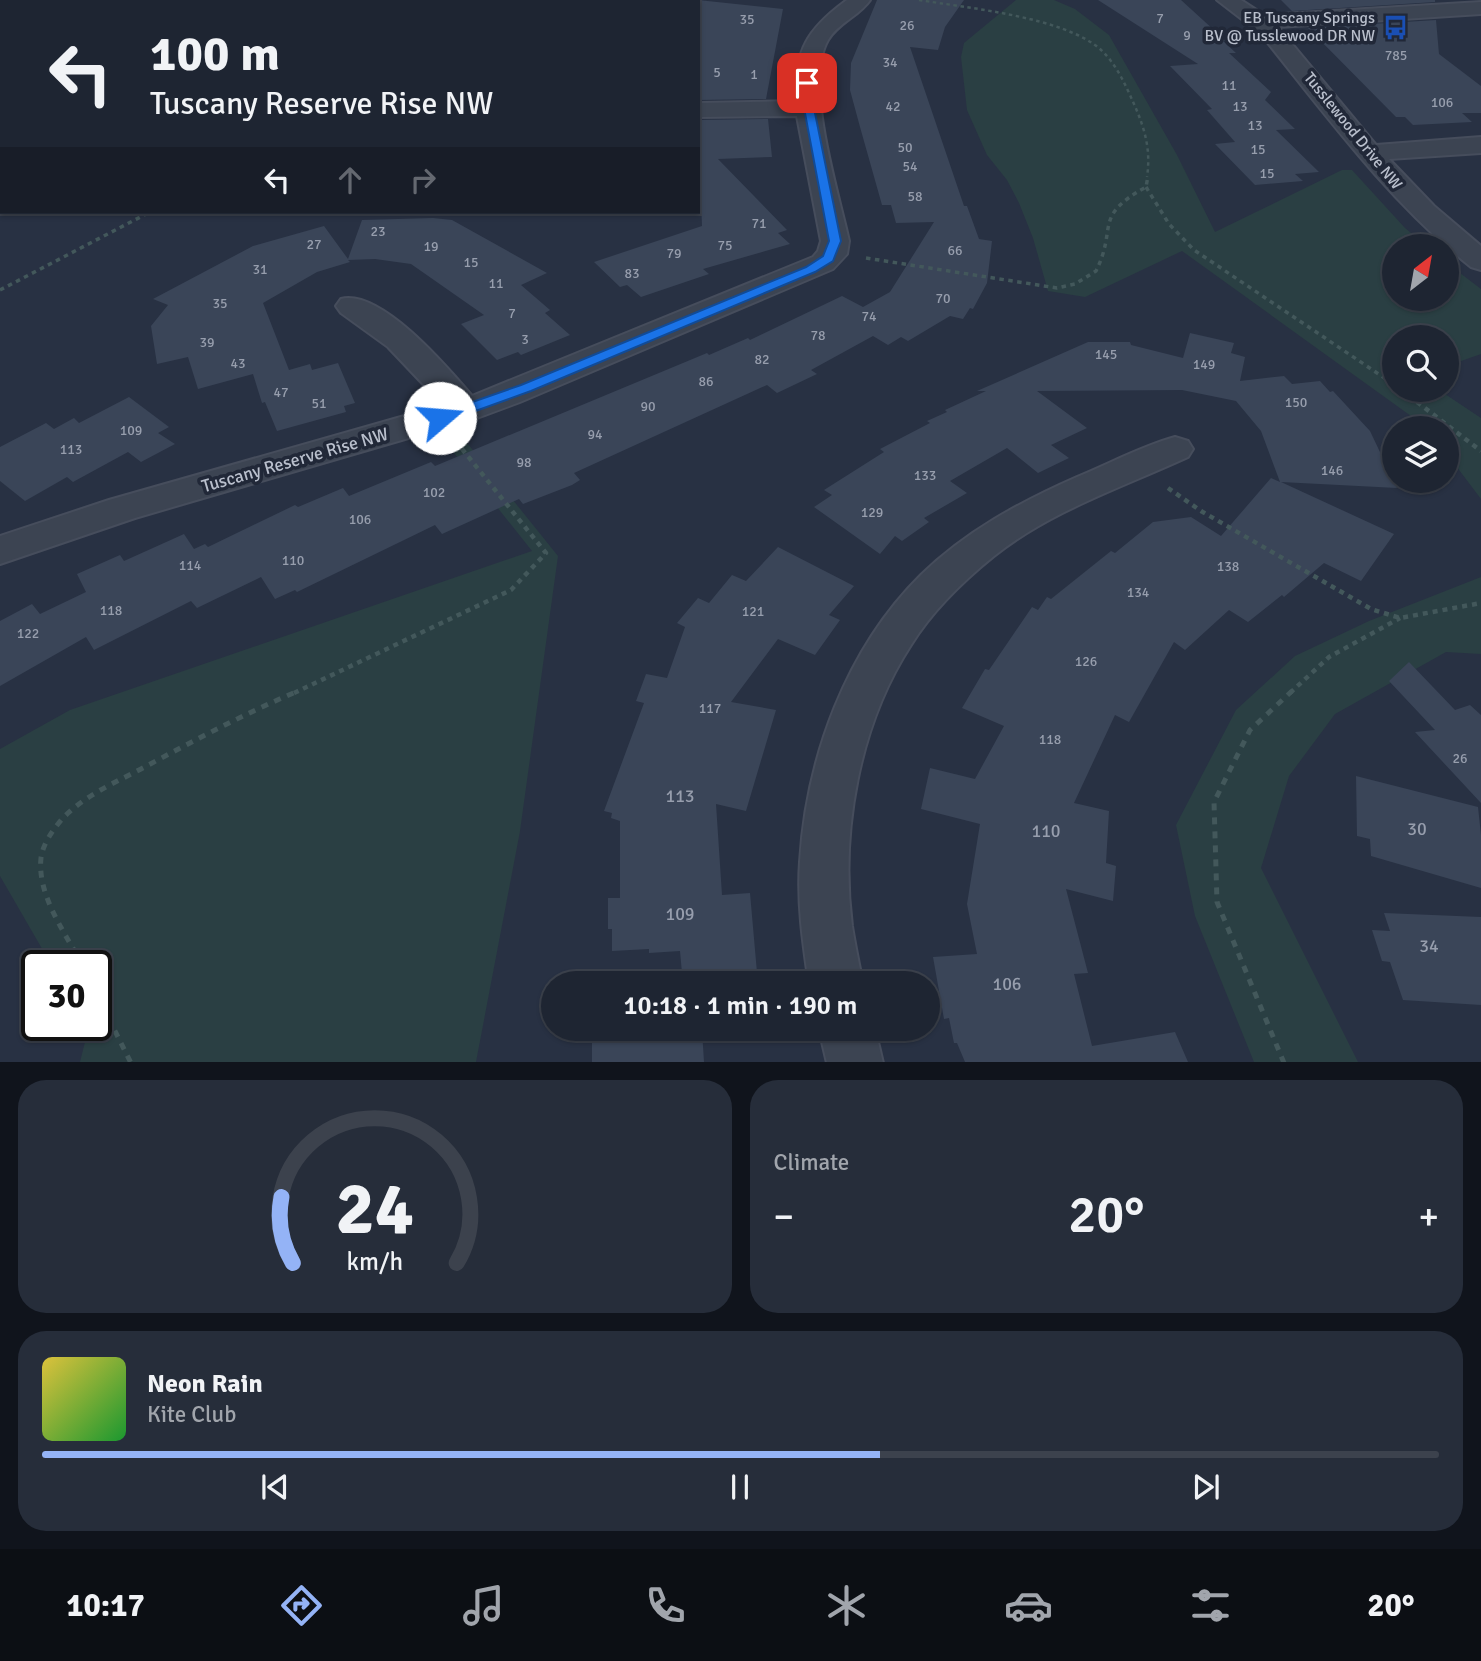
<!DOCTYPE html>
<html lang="en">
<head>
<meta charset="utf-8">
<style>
  body { margin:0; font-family:Signika,sans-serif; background:#262d3a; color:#f1f3f6; height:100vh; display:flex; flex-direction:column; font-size:26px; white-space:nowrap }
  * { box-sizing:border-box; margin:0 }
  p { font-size:23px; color:#a1a5ac }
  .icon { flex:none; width:38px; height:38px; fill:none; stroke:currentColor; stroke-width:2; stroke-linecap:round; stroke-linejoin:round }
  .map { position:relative; height:1062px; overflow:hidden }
  .panel { display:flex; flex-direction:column; gap:18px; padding:18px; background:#10141c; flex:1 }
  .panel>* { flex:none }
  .guide { position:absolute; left:0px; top:0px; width:700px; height:214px; box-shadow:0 2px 5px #0004,0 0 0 2px #3c424d; background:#1e2532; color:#f1f3f6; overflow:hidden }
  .needle { width:46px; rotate:31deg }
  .controls { position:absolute; left:1382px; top:234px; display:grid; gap:14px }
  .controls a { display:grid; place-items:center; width:77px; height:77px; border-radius:50%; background:#1e2532; box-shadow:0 2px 5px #0004,0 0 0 2px #3c424d; font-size:35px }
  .speed { position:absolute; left:21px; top:950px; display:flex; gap:14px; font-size:35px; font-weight:700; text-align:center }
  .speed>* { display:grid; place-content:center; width:91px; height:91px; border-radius:50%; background:#1e2532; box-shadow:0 2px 5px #0004,0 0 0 2px #3c424d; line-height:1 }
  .speed .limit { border:4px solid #111; border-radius:10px; background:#fff; color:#111 }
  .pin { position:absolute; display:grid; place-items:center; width:60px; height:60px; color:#fff; margin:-30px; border-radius:14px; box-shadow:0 4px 10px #0006 }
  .me { position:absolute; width:77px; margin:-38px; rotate:72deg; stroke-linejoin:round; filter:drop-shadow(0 0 5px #0008) }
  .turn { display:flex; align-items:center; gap:24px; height:147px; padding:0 35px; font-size:32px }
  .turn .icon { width:91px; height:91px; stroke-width:2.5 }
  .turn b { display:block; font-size:49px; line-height:60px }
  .lanes { display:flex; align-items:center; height:66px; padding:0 35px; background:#0003; justify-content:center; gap:35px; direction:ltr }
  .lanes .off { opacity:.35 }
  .big { font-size:52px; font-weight:600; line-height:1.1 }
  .panel .widget { flex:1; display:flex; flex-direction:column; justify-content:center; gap:10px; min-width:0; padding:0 24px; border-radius:28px; background:#262d3a }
  .panel .dial { align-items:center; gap:0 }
  .dial svg { height:182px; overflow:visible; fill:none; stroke:#3c424d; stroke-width:7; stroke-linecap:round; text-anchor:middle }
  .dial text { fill:#f1f3f6; stroke:none }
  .song { display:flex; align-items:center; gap:21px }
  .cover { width:84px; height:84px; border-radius:10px; background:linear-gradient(135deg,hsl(50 70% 55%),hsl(130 70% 35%)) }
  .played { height:7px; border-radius:4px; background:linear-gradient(90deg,#94b3f6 60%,#3c424d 60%) }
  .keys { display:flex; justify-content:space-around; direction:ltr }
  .heat { display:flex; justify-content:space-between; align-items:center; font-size:38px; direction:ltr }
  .panel .tiles { flex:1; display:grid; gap:18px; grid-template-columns:1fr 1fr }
  .widget:last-child { grid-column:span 2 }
  .trip { position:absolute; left:541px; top:971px; width:399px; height:70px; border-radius:35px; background:#1e2532; box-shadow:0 2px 5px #0004,0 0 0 2px #3c424d; font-weight:600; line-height:70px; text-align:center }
  .tab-bar { display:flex; height:112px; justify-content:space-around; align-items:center; background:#0c0f14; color:#a1a5ac }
  .tab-bar .icon { width:49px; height:49px }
  .tab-bar .on { color:#94b3f6 }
  .tab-bar b { font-size:32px; color:#f1f3f6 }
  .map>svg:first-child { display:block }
  .green { fill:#2a3f43 }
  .building { fill:#3a4558 }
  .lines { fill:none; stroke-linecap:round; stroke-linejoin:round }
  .minor-casing { stroke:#464d5c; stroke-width:4 }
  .path-far3 { stroke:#43585b; stroke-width:2.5; stroke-dasharray:3.5 3.5; stroke-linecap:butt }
  .path-far2 { stroke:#43585b; stroke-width:3.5; stroke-dasharray:4.5 4.5; stroke-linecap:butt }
  .path-far1 { stroke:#43585b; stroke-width:4.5; stroke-dasharray:5 5; stroke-linecap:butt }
  .path { stroke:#43585b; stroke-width:5; stroke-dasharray:7 7; stroke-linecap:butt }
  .minor { fill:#3c4452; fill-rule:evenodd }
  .route { fill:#1a73e8; stroke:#114b97; stroke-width:2 }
  .labels { text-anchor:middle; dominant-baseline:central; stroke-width:7; stroke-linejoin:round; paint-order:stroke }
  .number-label { font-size:14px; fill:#979ead }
  .far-poi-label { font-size:16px; fill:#b9bfcc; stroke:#212838; text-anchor:end }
  .far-street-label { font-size:16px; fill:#b9bfcc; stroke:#212838 }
  .street-label { font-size:18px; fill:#b9bfcc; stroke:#212838 }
  .near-number-label { font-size:18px; fill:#979ead }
</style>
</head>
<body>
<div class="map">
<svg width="1481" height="1063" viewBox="0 0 1481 1063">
  <rect width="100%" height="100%" fill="#283143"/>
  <path class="green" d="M1016 0H1054L1075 9 1109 35 1177 155 1215 232 1342 170H1352L1405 228 1428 247H1395V299H1447V263L1481 289V354L1447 366V338H1395V390H1439L1481 418V499L1447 454V429H1429L1182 251 1085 297 1048 291 1033 238 1019 203 1007 180 987 155 967 110 961 57 964 43Z
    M459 433 558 556 520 831 476 1062H80L86 1038 80 1026H96V966H52L0 876V749L70 710 532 551 442 438Z
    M1481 577V654L1446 652 1335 714 1289 776 1261 868 1358 1062H1254L1195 916 1176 825 1236 710 1295 656 1369 621Z"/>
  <path class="building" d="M698 0 783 9 766 99 698 100Z
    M877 0H964L945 27 938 50 910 47 964 206H967L979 239 992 241 987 283 973 309 970 308 963 319 950 316 908 341 901 337 888 345 873 336 811 370 817 374 777 393 767 385 574 473 580 480 572 485 523 504 519 499 442 534 435 525 297 592 295 590 275 599 261 577 197 608 191 601 94 650 86 637 0 686V621L32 604 40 614 86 592 77 574 120 555 124 561 184 534 194 549 205 544 208 547 295 505 298 507 343 488 349 496 431 462 435 466 707 353 709 355 748 338 750 340 842 296 863 307 890 292 934 222 896 223 891 205H882L860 127 850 90 851 63Z
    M1098 0H1181L1226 41H1223L1236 53H1229L1271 92 1265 100 1295 129 1276 130 1319 172 1295 174 1303 181 1255 185 1215 144 1235 142 1207 110 1212 109 1170 66 1198 64Z
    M1281 0H1435V2L1292 11Z
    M1436 20 1439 54 1481 86V113H1462L1472 122 1413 125 1405 117H1396L1308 28Z
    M768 119 772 157 718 159 787 230 778 233 790 244 703 269 709 274 641 297 627 285 620 287 594 262 702 226 698 120Z
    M433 218 452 220 547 273 521 285 550 310 545 313 570 335 521 355 518 352 497 360 461 324 484 315 411 264 375 259 348 260 350 262 317 272 263 303 289 370 310 364 312 370 338 363 355 403 344 406 346 412 277 431 265 402 262 403 253 374 198 389 188 357 157 364 151 326 168 305 153 299 253 246 324 226 348 259 362 220Z
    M1190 333 1234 343 1231 353 1245 357 1240 381 1284 376 1292 384 1320 381 1330 392 1333 391 1370 431 1397 488 1281 482 1394 534 1361 581 1324 563 1284 597 1282 595 1248 622 1229 610 1185 650 1174 642 1129 722 1115 715 1074 803 1109 811 1106 863 1116 866 1113 901 1066 889 1088 973 1074 974 1092 1046 1175 1032 1188 1062H965L957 1043H954L949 1018 944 1019 933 957 977 954 967 904 980 824 921 809 930 768 975 779 1004 726 962 708 985 669 989 670 1032 607 1038 610 1047 597 1051 599 1111 551 1115 553 1153 522 1191 517 1221 536 1271 478 1280 482 1261 431 1236 401 1182 390 1037 391 1087 428 1051 445 1069 458 1038 473 1007 448 950 481 967 493 924 518 929 522 902 541 895 536 880 554 814 507 832 495 824 490 884 452 880 449 930 423 927 421 947 412 945 410 986 391H977L1088 342H1130L1131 345 1183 358Z
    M129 397 169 427 158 433 175 444 141 462 128 452 73 482 67 477 25 501 0 481V447L46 423 54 429 74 418 79 423Z
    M778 547 854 586 829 615 840 620 815 655 778 639 731 702 776 710 746 811 716 804 722 895 750 893 758 984H683L680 951 649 953V949L612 951V929H608V898H620V821L611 818 612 813 604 811 644 703 636 701 646 674 667 678 685 627 677 623 698 598 709 603 732 575 746 581Z
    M1409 662 1455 710 1470 705 1481 715V803L1415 732 1435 730 1389 681Z
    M1356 776 1478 807 1481 835V888L1371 856 1370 839 1357 836Z
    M1384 913 1481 917V1005L1403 1000 1390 962 1382 961 1372 930 1390 931Z
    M592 1029H713L702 1030 704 1062H592Z"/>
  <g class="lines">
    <defs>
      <path id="minor" d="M410 0H433L409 2Z
        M847 0H870C859 16 838 23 828 40 803 83 839 194 849 241L847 254 833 269 520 402 477 418 135 518 0 564V536L109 500 443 405 388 347 341 313 336 306 341 299C381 289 447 367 472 396L813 257 818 251 821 241 797 116 698 117V103L796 101C794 51 807 29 847 0Z
        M1217 0H1241L1264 15 1481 2V14L1278 27 1376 145 1481 137V153L1389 159 1434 206 1481 246V270L1471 267C1392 204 1331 122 1268 43L1252 27Z
        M0 194H2V210H0Z
        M1175 437 1188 441 1193 449 1188 457C1123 487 1050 511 994 556 963 581 932 611 911 645 859 725 840 832 852 926 855 945 859 964 863 984H809C803 943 797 903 800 862 806 759 846 649 921 575 965 532 1020 502 1077 477 1109 464 1142 446 1175 437Z
        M819 1029H875L883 1063H827Z"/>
    </defs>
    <use href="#minor" class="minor-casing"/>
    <path class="path-far3" d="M919 0C968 8 1063 17 1100 49 1116 63 1126 86 1134 104 1145 129 1151 150 1147 177
      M548 2 552 0"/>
    <path class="path-far2" d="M1146 187 1169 224 1194 250 1395 385
      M866 258 1057 288 1075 284 1096 271C1118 227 1092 217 1146 187L1148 176
      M0 290 150 212
      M1402 390 1419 403"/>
    <path class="path-far1" d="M1417 402 1481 451
      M1168 488 1201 511 1371 609 1400 618 1481 603
      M294 693 511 590 546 553 458 444
      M1290 693 1329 657 1400 618"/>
    <path class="path" d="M83 966C66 934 37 896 41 858 43 843 54 828 64 817 86 795 114 783 141 769 193 741 244 714 298 691
      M96 993 131 1063
      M1284 1063 1217 902 1214 802 1250 730 1292 691"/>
    <use href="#minor" class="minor"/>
  </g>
  <path class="route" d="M807 80 812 83 814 108 841 241 833 261 815 272 531 391 445 422H435L432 418 435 415 521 385 806 267 823 256 829 241 804 108 802 83Z"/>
  <defs>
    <symbol id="bus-bare" viewBox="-9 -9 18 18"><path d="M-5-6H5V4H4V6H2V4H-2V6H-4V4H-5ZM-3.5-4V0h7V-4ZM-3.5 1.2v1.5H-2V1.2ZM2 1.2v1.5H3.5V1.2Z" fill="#1a4fb4" stroke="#212838" stroke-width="2.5" paint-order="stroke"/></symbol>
  </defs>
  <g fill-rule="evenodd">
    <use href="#bus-bare" x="1378" y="10" width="35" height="35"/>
  </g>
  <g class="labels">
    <g class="number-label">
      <text x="1160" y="18">7</text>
      <text x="747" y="19">35</text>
      <text x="907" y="25">26</text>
      <text x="1187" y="35">9</text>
      <text x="1396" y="55">785</text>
      <text x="890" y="62">34</text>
      <text x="717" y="72">5</text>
      <text x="754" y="74">1</text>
      <text x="1229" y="85">11</text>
      <text x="1442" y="102">106</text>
      <text x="893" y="106">42</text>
      <text x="1240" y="106">13</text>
      <text x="1255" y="125">13</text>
      <text x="905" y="147">50</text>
      <text x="1258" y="149">15</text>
      <text x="910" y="166">54</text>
      <text x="1267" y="173">15</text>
      <text x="915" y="196">58</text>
      <text x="759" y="223">71</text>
      <text x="378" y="231">23</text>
      <text x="314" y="244">27</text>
      <text x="725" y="245">75</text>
      <text x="431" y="246">19</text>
      <text x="955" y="250">66</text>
      <text x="674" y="253">79</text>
      <text x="471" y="262">15</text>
      <text x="260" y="269">31</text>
      <text x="632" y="273">83</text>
      <text x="496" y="283">11</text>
      <text x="943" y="298">70</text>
      <text x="220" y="303">35</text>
      <text x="512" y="313">7</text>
      <text x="869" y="316">74</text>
      <text x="818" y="335">78</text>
      <text x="525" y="339">3</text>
      <text x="207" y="342">39</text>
      <text x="1106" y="354">145</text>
      <text x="762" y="359">82</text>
      <text x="238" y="363">43</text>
      <text x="1204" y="364">149</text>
      <text x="706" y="381">86</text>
      <text x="281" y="392">47</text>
      <text x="1296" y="402">150</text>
      <text x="319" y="403">51</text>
      <text x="648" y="406">90</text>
      <text x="131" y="430">109</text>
      <text x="595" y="434">94</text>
      <text x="71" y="449">113</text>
      <text x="524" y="462">98</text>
      <text x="1332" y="470">146</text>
      <text x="925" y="475">133</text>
      <text x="434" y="492">102</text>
      <text x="872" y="512">129</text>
      <text x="360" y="519">106</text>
      <text x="293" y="560">110</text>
      <text x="190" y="565">114</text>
      <text x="1228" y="566">138</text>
      <text x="1138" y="592">134</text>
      <text x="111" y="610">118</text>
      <text x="753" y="611">121</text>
      <text x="28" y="633">122</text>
      <text x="1086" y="661">126</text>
      <text x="710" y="708">117</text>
      <text x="1050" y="739">118</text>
      <text x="1460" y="758">26</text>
    </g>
    <g class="far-poi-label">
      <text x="1375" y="18">EB Tuscany Springs<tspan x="1375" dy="18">BV @ Tusslewood DR NW</tspan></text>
    </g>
    <g class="far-street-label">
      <text transform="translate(1353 131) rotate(51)">Tusslewood Drive NW</text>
    </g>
    <g class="street-label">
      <text transform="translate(295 460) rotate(-16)">Tuscany Reserve Rise NW</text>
    </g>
    <g class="near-number-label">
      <text x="680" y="796">113</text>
      <text x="1417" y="829">30</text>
      <text x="1046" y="831">110</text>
      <text x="680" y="914">109</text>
      <text x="1429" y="946">34</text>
      <text x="1007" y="984">106</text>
    </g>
  </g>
</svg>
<div class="controls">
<a><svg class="needle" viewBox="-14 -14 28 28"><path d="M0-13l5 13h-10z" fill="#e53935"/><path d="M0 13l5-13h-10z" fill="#a1a5ac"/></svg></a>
<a><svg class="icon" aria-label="search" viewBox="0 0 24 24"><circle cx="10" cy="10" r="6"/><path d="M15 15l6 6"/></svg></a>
<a><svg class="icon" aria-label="layers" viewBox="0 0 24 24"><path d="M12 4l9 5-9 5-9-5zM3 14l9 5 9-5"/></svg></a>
</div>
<div class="speed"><div class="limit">30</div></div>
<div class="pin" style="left:807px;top:83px;background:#d93025"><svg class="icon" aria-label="arrive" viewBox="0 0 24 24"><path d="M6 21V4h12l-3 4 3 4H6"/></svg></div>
<svg class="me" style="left:440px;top:418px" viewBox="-20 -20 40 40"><circle r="19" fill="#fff"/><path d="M0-13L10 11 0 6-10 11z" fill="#1a73e8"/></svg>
<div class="trip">10:18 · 1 min · 190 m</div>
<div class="guide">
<div class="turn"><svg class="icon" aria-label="left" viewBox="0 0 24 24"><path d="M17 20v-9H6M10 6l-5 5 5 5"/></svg><div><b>100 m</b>Tuscany Reserve Rise NW</div></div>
<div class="lanes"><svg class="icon" aria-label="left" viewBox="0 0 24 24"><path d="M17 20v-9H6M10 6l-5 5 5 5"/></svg><svg class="icon off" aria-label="ahead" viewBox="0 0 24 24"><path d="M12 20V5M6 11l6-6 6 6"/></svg><svg class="icon off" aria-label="right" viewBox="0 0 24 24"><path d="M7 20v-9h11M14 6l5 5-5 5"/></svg></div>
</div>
</div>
<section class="panel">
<div class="tiles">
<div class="widget dial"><svg viewBox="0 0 100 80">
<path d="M14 69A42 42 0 1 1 86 69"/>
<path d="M14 69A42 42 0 0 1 9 40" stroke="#94b3f6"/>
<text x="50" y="56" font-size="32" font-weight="700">24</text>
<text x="50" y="72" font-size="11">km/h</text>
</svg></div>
<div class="widget"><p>Climate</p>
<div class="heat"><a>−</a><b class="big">20°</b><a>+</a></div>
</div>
<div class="widget">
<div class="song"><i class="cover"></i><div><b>Neon Rain</b><p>Kite Club</p></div></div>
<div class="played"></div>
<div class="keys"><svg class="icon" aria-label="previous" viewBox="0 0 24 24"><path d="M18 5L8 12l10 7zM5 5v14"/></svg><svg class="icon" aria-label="pause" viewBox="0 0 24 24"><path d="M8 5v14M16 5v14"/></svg><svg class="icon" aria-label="next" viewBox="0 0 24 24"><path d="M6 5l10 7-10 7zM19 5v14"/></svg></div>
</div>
</div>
</section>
<nav class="tab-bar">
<b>10:17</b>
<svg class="icon on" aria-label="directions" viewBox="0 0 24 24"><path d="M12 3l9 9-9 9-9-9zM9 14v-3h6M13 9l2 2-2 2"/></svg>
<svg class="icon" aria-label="music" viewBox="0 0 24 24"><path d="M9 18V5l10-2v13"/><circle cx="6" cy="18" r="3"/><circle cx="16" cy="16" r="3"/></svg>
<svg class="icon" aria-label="phone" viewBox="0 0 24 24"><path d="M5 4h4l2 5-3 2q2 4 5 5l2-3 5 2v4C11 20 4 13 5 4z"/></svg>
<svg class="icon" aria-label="climate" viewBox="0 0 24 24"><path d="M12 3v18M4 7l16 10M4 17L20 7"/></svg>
<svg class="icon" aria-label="car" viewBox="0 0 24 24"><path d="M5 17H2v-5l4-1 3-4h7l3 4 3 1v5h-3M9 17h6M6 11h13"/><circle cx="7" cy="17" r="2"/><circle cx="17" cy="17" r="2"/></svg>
<svg class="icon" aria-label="filters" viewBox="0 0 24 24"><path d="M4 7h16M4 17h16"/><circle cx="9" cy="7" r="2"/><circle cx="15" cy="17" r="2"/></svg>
<b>20°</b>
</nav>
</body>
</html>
